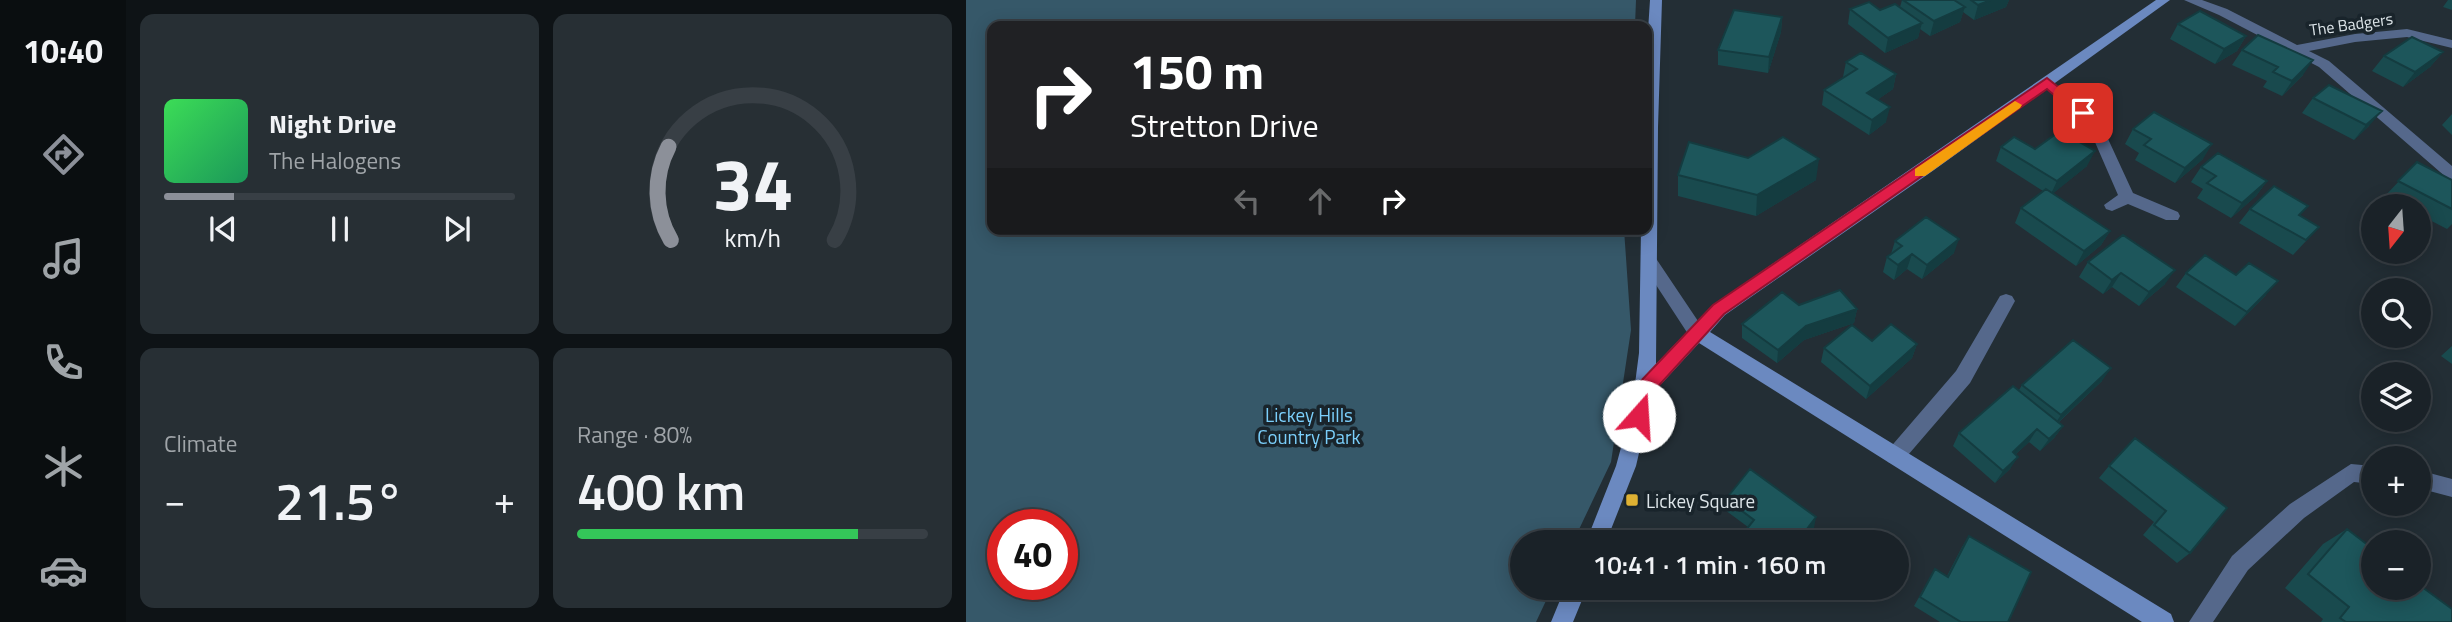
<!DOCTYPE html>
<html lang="en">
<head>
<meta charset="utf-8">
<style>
  body { margin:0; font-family:"Titillium Web",sans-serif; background:#272f34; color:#f1f3f6; height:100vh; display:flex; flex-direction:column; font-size:26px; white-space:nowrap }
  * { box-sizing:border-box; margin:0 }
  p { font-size:23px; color:#9fa4a8 }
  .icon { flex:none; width:38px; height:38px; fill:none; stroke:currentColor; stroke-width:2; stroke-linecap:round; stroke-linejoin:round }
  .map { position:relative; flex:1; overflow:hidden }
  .drawer { display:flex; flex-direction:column; gap:14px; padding:14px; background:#0e1316; width:840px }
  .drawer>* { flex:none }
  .banner { position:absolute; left:21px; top:21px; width:665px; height:214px; border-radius:14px; box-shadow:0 4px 18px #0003,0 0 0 2px #383f45; background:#202124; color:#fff; overflow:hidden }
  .needle { width:46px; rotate:197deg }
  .tools { position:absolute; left:1395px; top:194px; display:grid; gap:14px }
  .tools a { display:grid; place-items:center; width:70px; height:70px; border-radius:50%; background:#1a2228; box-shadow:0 4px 18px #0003,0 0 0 2px #383f45; font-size:35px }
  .speed { position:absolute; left:21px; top:509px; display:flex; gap:14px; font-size:35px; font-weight:700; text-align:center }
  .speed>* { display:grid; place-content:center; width:91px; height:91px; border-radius:50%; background:#1a2228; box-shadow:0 4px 18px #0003,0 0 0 2px #383f45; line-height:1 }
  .speed .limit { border:10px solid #d22; background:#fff; color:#111 }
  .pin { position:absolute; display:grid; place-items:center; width:60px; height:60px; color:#fff; margin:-30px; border-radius:14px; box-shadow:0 4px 10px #0006 }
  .me { position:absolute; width:77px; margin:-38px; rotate:19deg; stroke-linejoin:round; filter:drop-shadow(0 0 5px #0008) }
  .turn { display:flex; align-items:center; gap:24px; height:147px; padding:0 28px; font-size:32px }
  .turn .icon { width:91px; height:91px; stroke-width:2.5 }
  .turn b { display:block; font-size:49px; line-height:60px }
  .lanes { display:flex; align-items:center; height:66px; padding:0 28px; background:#0003; justify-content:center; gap:35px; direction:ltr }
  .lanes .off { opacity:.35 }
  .big { font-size:52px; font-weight:600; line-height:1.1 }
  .drawer .card { flex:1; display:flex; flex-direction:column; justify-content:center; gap:10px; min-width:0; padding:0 24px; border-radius:14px; background:#272f34 }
  .drawer .dial { align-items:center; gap:0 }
  .dial svg { height:182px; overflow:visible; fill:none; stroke:#383f45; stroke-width:7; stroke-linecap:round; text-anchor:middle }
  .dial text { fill:#f1f3f6; stroke:none }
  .song { display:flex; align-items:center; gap:21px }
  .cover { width:84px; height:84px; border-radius:10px; background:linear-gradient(135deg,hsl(130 70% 55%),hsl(150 70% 35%)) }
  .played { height:7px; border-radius:4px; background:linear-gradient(90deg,#8c9099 20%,#383f45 20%) }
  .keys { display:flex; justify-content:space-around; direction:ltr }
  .heat { display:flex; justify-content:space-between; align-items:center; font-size:38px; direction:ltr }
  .charge { height:10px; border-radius:5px; background:linear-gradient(90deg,#34c759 80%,#383f45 0) }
  .drawer .tiles { flex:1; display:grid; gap:14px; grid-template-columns:repeat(2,1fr) }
  .trip { position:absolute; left:544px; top:530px; width:399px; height:70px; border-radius:35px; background:#1a2228; box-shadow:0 4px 18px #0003,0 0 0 2px #383f45; font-weight:600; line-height:70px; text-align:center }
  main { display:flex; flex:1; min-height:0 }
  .tabs { display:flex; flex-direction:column; width:126px; justify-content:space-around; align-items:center; background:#0a0e10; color:#9fa4a8 }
  .tabs .icon { width:49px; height:49px }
  .tabs .on { color:#8c9099 }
  .tabs b { font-size:32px; color:#f1f3f6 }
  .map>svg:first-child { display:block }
  .green { fill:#365869; fill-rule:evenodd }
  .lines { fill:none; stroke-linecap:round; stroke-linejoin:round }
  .lane { fill:#55688b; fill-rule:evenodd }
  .street { fill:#55688b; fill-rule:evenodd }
  .secondary { fill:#6b89c0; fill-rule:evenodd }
  .wall { fill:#194a4e }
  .shaded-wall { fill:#143c40 }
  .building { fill:#1d565b; stroke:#143c40; stroke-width:2 }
  .route { fill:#e11d48; stroke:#92132f; stroke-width:2 }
  .slow { fill:#f59e0b }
  .poi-dot { fill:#deb133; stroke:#19242b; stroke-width:2.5 }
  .labels { text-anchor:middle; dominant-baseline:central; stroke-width:7; stroke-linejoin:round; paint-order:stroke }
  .far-street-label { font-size:16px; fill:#dde5e9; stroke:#19242b }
  .park-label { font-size:19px; fill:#7bcffb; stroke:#19242b }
  .poi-label { font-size:19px; fill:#dde5e9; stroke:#19242b; text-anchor:start }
</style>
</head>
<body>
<main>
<nav class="tabs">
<b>10:40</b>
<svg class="icon on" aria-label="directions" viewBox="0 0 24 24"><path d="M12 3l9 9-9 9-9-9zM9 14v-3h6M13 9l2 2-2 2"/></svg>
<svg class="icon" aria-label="music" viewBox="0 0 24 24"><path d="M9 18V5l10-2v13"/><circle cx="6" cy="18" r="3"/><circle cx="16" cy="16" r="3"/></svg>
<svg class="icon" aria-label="phone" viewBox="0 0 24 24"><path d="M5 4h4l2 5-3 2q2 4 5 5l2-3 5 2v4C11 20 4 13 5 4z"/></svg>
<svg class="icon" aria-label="climate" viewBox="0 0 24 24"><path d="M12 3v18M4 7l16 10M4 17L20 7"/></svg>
<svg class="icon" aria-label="car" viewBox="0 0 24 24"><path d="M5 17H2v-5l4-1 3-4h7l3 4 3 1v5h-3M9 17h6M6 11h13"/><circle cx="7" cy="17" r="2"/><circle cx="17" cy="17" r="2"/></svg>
</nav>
<section class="drawer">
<div class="tiles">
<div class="card">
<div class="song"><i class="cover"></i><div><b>Night Drive</b><p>The Halogens</p></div></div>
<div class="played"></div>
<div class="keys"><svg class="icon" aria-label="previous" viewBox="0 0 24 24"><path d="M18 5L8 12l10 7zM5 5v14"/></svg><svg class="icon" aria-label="pause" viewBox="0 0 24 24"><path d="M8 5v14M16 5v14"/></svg><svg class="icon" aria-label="next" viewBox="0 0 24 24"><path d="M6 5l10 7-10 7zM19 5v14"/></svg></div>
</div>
<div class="card dial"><svg viewBox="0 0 100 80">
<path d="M14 69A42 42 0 1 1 86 69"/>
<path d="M14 69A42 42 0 0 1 13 28" stroke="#8c9099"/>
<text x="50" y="56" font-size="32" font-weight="700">34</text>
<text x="50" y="72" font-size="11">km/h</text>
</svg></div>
<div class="card"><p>Climate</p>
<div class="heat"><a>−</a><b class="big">21.5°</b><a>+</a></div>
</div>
<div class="card"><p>Range · 80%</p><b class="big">400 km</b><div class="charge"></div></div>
</div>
</section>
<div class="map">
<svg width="1486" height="622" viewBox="0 0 1486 622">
  <rect width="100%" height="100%" fill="#232e35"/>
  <path class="green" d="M0 0H670L669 26H26V229H658L665 330 645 462 607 542H556V588H586L570 622H0ZM37 525H96V584H37Z"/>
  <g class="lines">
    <path class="lane" d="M1385 464 1407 466V484L1388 482 1338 518 1282 570 1247 622H1223L1266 556 1324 504Z
      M1452 470 1486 479V497L1452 488Z"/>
    <path class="street" d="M1218 0H1236L1261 9 1331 45 1389 34 1441 29 1486 40V48L1441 37 1389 42 1343 51 1363 61 1486 166V179L1481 178 1353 67 1253 15Z
      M1081 78 1122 110 1137 128 1167 193 1212 212 1214 216 1212 220H1200L1162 204 1146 211 1140 209 1138 205 1152 195 1125 133 1112 116 1076 85 1074 82Z
      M683 255 689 257 736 327 739 332 736 337 730 339 724 337 677 265 675 261 677 257Z
      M1040 294 1046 296 1049 301 1004 383 936 462 929 465 922 462 919 456 922 450 990 371 1034 296Z"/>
    <path class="secondary" d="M684 0H696L692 127 690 364 747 305 1190 0H1204L968 170 759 315 744 332 1205 614 1208 622H1176L733 343 687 393 670 466 640 542H620L650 466 666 407 673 353 675 229H681V46Z
      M599 588H621L607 622H585Z"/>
  </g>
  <path class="wall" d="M936 0H1043L1040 7 1008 20 997 12 994 22 964 36 954 29 952 38 919 53 882 24 884 9 914 10 934 7Z
    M1482 0H1486V10L1477 7Z
    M816 17 815 32 802 73 752 65V50Z
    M1212 24 1280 36 1271 51 1249 64 1204 39Z
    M1276 50 1337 75 1316 96 1297 87 1301 81 1266 65Z
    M1477 52 1464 67 1437 87 1406 71 1418 56Z
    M880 62 930 74 927 89 911 100 920 122 903 135 856 105 858 90 877 77Z
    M1347 98 1403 126 1388 140 1336 113Z
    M1486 114V135L1476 125Z
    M1167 129 1237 159 1209 183 1169 160 1173 153 1159 144Z
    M1035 147 1069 149 1121 166 1087 193 1144 231 1135 245 1110 266 1049 223 1055 208 1077 191 1030 161Z
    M782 158 850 180 790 216 712 196V175Z
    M1451 162 1486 180V224L1481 229 1452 214V206H1438L1419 196Z
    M1235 167 1301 181 1290 196 1265 218 1231 198 1237 189 1225 182Z
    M1284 209 1334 216 1353 227 1327 255 1273 223Z
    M929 241 988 253 956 279 941 269 928 280 917 272 921 257 925 254Z
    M1122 262 1199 284 1173 306 1146 287 1137 294 1113 277Z
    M1220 273 1300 295 1269 326 1210 287Z
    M833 305 891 309 888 323 838 340 811 363 776 338V324Z
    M951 344 946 358 900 399 855 362 858 348Z
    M1486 346V364L1475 356Z
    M1136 381 1093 422 1097 426 1088 438 1074 451 1063 442 1050 454 1044 469 1029 483 987 446 993 433 1053 390 1056 385Z
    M1143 466 1261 508 1224 553 1211 563 1177 535 1188 522 1133 478Z
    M760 499 848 528 836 542H770L782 527 759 510Z
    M1381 529 1486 622H1355L1357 619 1319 588 1357 544Z
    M1003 536 1042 622H974L948 606 969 569 981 576 996 547Z"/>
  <path class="shaded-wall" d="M1025 0H1043L1040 7 1008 20 1012 5Z
    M999 7 994 22 964 36 968 21Z
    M816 17 815 32 802 73 803 57Z
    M956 23 952 38 919 53 922 38Z
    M1280 36 1271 51 1249 64 1258 49Z
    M1477 52 1464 67 1437 87 1449 72Z
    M1347 60 1337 75 1316 96 1326 81Z
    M930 74 927 89 898 109 901 93Z
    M924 107 920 122 903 135 906 120Z
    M1416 111 1403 126 1388 140 1400 125Z
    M1246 144 1237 159 1209 183 1219 168Z
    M1129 151 1121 166 1084 196 1091 181Z
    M853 159 850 180 790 216 791 195Z
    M1301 181 1290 196 1265 218 1276 203Z
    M1144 231 1135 245 1110 266 1118 251Z
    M993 239 988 253 956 279 961 265Z
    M946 254 941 269 928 280 932 265Z
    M1209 270 1199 284 1173 306 1183 292Z
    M1155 273 1146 287 1137 294 1146 280Z
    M1312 281 1300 295 1269 326 1281 312Z
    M891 309 888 323 838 340 811 363 812 350 840 326Z
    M951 344 946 358 900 399 904 386Z
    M1145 368 1136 381 1086 428 1095 415Z
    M1097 426 1088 438 1074 451 1083 439Z
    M1071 429 1063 442 1039 464 1047 452Z
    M1052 457 1044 469 1029 483 1037 471Z
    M850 517 848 528 836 542H831Z"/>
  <path class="building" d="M937 0H988L999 7 968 21Z
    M1005 0H1025L1012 5Z
    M903 2 914 10 929 4 956 23 922 38 884 9Z
    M768 10 816 17 803 57 752 50Z
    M1234 11 1280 36 1258 49 1212 24Z
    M1292 35 1347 60 1326 81 1307 72 1312 67 1276 50Z
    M1446 37 1477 52 1449 72 1418 56Z
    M895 53 930 74 901 93 924 107 906 120 858 90 891 69 880 62Z
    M1363 85 1416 111 1400 125 1347 98Z
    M1188 112 1246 144 1219 168 1178 145 1185 139 1167 129Z
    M1094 131 1129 151 1091 181 1035 147 1048 137 1069 149Z
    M817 137 853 159 791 195 712 175 723 142 782 158Z
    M1252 153 1301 181 1276 203 1241 183 1250 176 1235 167Z
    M1451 162 1486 180V209L1432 181Z
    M1308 186 1342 206 1333 215 1353 227 1340 240 1284 209Z
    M1080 189 1144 231 1118 251 1055 208Z
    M960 217 993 239 961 265 946 254 932 265 921 257 936 246 929 241Z
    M1157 235 1209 270 1183 292 1155 273 1146 280 1122 262Z
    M1239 255 1270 275 1283 263 1312 281 1281 312 1220 273Z
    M874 290 891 309 840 326 812 350 776 324 816 292 833 305Z
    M925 324 951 344 904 386 858 348 886 325 906 341Z
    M1107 340 1145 368 1095 415 1056 385Z
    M1047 386 1097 426 1083 439 1071 429 1047 452 1052 457 1037 471 993 433Z
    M1169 438 1261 508 1224 553 1188 525 1200 511 1143 466Z
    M784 469 850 517 831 542H817L812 539 809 542H770L788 520 760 499Z
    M1381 529 1407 549V588H1452V584L1486 609V622H1380L1374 618 1383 607 1342 574Z
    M1003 536 1065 572 1042 622H995L954 597 969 569 982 577Z"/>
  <path class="route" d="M1081 78 1121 110V116H1112L1081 89 758 314 686 393 679 422 673 424 666 422 664 416 672 384 747 305Z"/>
  <path class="slow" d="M1049 101 1056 105 1054 108 959 176H949V169Z"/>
  <rect class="poi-dot" x="659" y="493" width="14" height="14" rx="3.5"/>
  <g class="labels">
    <g class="far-street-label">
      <text transform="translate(1385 24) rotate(-8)">The Badgers</text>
    </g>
    <g class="park-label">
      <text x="343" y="414">Lickey Hills<tspan x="343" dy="22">Country Park</tspan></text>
    </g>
    <g class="poi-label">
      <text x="680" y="500">Lickey Square</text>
    </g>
  </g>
</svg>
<div class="tools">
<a><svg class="needle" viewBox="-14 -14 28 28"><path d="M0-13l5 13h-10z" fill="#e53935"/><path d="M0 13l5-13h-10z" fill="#9fa4a8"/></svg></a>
<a><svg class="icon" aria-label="search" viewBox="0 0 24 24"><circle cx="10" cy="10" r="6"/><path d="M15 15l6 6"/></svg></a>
<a><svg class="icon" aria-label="layers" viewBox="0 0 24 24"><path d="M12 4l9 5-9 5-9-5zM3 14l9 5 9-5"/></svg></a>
<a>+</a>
<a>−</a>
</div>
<div class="speed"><div class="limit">40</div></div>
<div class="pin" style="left:1117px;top:113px;background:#d93025"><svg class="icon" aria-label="arrive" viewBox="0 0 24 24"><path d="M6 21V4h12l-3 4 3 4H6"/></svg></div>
<svg class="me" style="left:673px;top:416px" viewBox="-20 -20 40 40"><circle r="19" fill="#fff"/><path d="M0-13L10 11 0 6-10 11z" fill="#e11d48"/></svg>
<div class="trip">10:41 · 1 min · 160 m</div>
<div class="banner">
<div class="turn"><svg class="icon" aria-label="right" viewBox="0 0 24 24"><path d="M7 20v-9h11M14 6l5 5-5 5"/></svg><div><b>150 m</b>Stretton Drive</div></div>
<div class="lanes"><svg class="icon off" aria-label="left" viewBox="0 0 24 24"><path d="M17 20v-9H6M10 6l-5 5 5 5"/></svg><svg class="icon off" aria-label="ahead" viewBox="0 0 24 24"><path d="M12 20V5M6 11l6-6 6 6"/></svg><svg class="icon" aria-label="right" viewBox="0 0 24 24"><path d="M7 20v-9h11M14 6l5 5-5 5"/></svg></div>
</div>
</div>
</main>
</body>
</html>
